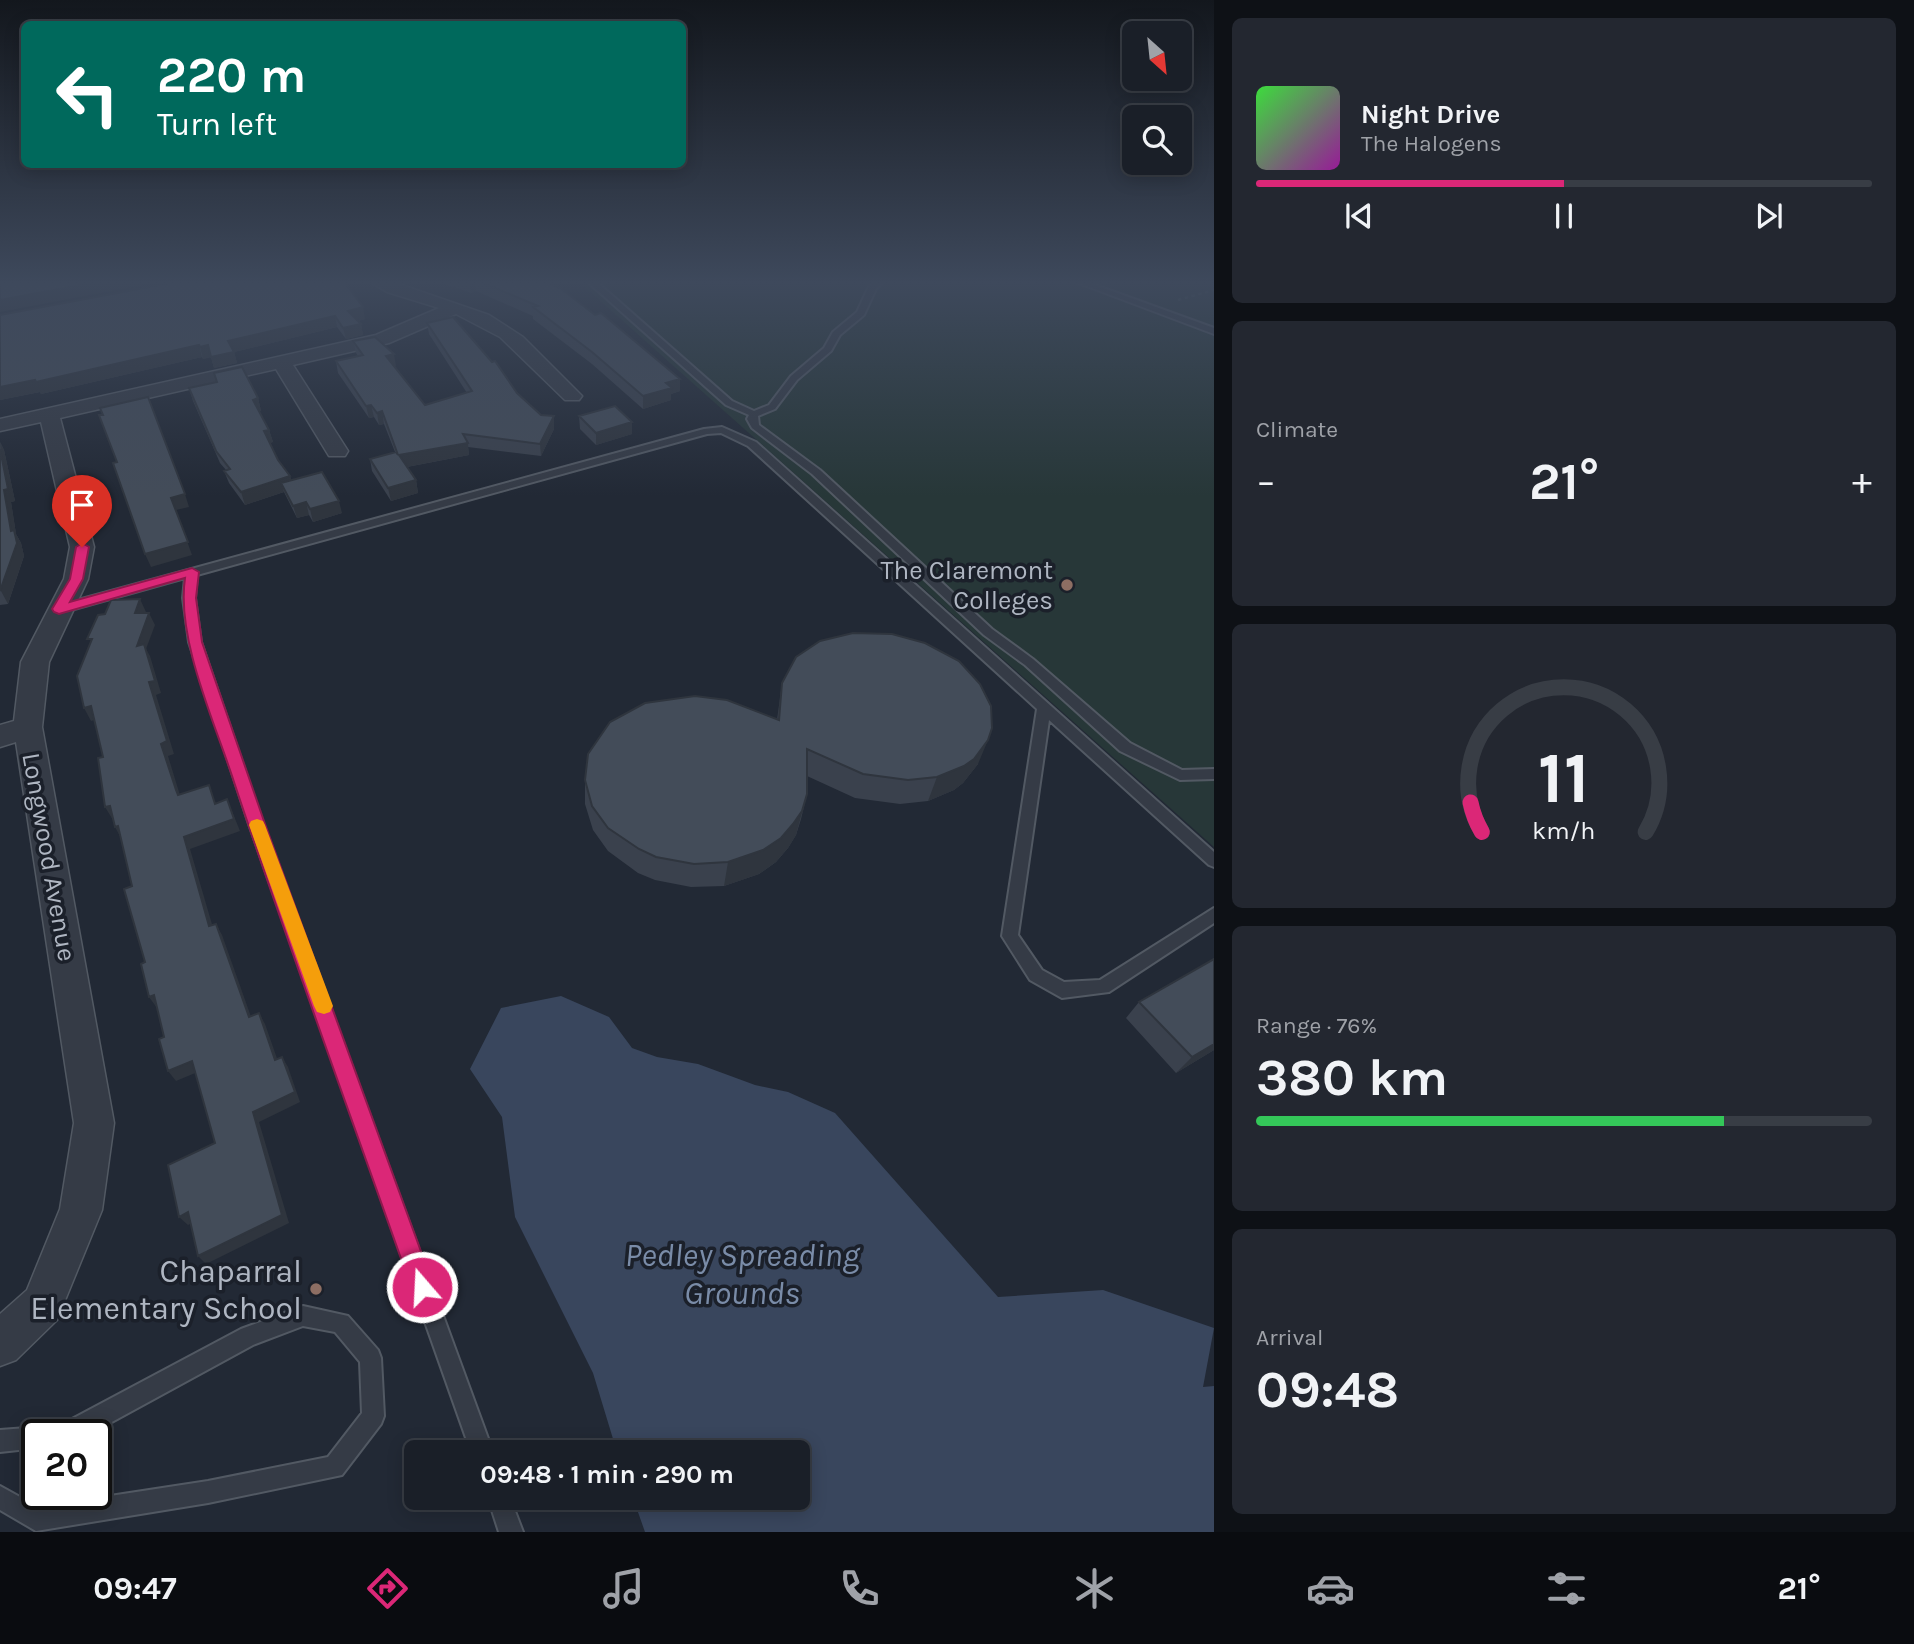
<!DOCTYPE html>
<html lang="en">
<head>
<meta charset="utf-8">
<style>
  body { margin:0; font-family:Karla,sans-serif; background:#232730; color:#f1f3f6; height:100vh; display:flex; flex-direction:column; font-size:26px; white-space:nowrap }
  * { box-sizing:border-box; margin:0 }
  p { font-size:23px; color:#9fa2a8 }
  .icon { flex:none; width:38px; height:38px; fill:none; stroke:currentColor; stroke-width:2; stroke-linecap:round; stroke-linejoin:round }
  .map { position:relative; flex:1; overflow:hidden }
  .panel { display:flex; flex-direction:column; gap:18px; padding:18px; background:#0e1116; width:700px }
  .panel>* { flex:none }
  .guide { position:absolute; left:21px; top:21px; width:665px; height:147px; border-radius:10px; box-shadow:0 4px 18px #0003,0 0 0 2px #383d45; background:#00695c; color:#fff; overflow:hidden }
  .needle { width:46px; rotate:153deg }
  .buttons { position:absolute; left:1122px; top:21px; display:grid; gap:14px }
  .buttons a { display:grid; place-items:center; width:70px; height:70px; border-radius:10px; background:#1a1f28; box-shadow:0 4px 18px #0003,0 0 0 2px #383d45; font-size:35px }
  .speed { position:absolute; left:21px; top:1419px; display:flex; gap:14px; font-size:35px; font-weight:700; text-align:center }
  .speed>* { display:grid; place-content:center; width:91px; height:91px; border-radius:50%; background:#1a1f28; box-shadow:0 4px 18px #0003,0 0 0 2px #383d45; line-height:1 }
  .speed .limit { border:4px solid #111; border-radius:10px; background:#fff; color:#111 }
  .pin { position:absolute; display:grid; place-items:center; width:60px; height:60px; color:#fff; margin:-72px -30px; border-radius:50% 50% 50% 0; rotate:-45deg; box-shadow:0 0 7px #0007 }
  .pin .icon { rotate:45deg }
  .me { position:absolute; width:77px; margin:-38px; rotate:341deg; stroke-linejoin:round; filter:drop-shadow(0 0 5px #0008) }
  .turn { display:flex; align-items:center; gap:24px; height:147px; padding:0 21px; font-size:32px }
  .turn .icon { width:91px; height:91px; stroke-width:2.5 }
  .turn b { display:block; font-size:49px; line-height:60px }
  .big { font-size:52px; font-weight:700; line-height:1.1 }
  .panel .card { flex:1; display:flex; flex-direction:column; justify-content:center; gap:10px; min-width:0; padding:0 24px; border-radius:10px; background:#232730 }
  .panel .dial { align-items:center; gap:0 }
  .dial svg { height:182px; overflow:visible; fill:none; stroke:#383d45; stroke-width:7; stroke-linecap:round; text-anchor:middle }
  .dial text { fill:#f1f3f6; stroke:none }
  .song { display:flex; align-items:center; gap:21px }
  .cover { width:84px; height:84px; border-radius:10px; background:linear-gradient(135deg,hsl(120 70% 55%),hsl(300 70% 35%)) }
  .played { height:7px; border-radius:4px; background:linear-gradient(90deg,#db2777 50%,#383d45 50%) }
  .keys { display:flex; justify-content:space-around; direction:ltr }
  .heat { display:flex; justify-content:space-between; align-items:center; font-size:38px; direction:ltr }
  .charge { height:10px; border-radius:5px; background:linear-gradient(90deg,#34c759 76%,#383d45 0) }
  .trip { position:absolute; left:404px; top:1440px; width:406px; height:70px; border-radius:10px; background:#1a1f28; box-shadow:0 4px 18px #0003,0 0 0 2px #383d45; font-weight:700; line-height:70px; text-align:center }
  .tabs { display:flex; height:112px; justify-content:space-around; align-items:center; background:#0a0c10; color:#9fa2a8 }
  .tabs .icon { width:49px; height:49px }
  .tabs .active { color:#db2777 }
  .tabs b { font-size:32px; color:#f1f3f6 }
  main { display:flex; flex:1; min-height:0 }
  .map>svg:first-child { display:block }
  .green { fill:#273738 }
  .water { fill:#39465d }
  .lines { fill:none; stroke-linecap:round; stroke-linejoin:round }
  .lane-casing { stroke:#525963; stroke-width:4 }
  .street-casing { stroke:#525963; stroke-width:3 }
  .path { stroke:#435255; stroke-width:2.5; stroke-dasharray:3.5 3.5; stroke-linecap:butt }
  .lane { fill:#353b46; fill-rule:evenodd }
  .street { fill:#353b46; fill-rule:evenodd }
  .wall { fill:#3a414d }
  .shaded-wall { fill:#2f353e }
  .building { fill:#434c59; stroke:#2f353e; stroke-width:2 }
  .route { fill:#db2777; stroke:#8e194d; stroke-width:2 }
  .slow { fill:#f59e0b }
  .education-dot { fill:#8d6e63; stroke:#1b202a; stroke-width:2.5 }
  .labels { text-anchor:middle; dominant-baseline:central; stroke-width:7; stroke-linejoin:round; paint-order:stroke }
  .poi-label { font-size:26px; fill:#afb6c2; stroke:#1b202a; text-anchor:end }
  .street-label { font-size:26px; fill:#afb6c2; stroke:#1b202a }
  .near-poi-label { font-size:32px; fill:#afb6c2; stroke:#1b202a; text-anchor:end }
  .near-water-label { font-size:33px; font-style:italic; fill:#7a8ca8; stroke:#1b202a }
</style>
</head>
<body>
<main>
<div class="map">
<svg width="1214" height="1532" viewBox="0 0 1214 1532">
  <rect width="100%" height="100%" fill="#222935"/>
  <path class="green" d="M579 282H1214V847Z"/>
  <path class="water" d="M561 996 609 1017 632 1048 657 1057 698 1064 755 1085 788 1092 835 1113 998 1297 1103 1290 1214 1328 1203 1387 1214 1386V1532H645L633 1498H798V1452H617L593 1373 515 1217 502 1117 470 1069 501 1008Z"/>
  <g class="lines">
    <defs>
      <path id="lane" d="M588 282H597L732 401 754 411 769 405 791 376 824 348 833 332 857 312 868 288 874 282H883L876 289 864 315 840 335 831 351 797 380 775 409 758 416 759 425 820 470 992 629 1033 659 1130 743 1182 770 1214 769V779L1180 780 1120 751 1025 665 984 635 812 474 752 428 747 419 749 415 726 405Z
        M1076 282H1087L1214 328V334Z
        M722 427 756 442 1214 852V867L1209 865 1049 720 1018 935 1042 970 1064 982 1100 980 1214 908V923L1109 992 1062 998 1030 980 1002 936 1037 709 748 446 721 433 707 434 197 575 195 598 201 642 263 824 493 1452H471L249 824 189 642 183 598 185 578 60 613 54 609 56 606 704 429Z
        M303 1306 348 1316 378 1350 381 1358 384 1416 381 1424 342 1475 208 1503 36 1531 0 1510V1486L38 1507 208 1481 328 1457 362 1413 360 1362 335 1332 303 1326 253 1345 88 1435H37V1448L0 1452V1430L40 1427 72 1419 241 1329Z
        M488 1498H510L523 1532H499Z"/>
      <path id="street" d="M370 282H393L489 315 523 337 582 396 579 400H565L500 337 456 314 389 343 293 365 348 451 345 456H329L276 369 60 418 94 547 88 579 49 662 42 727 114 1123 102 1210 57 1320 16 1360 0 1366V1314L27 1290 60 1209 74 1123 16 742 0 747V725L14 721 21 662 64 579 70 547 41 422 0 431V419L376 335 439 308 387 292Z"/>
    </defs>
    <use href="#lane" class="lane-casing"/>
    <use href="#street" class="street-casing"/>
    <path class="path" d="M1178 300 1214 290"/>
    <use href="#lane" class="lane"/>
    <use href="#street" class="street"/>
  </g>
  <path class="wall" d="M176 282 365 319 358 321 361 324 363 335 346 339 337 327 234 352 237 363 214 368 211 357 203 359 202 357 41 394 40 392 0 400V315Z
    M439 282H545L680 391 671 394V400L643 409 592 364 533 319V316L476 291 471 293Z
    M427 323 517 393 554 429 541 456 468 447 469 455 407 467 416 480 418 493 391 501 372 471 370 459 395 452 384 424 379 425 374 417 369 418 338 373 336 361 358 356 356 353 353 341 396 366H394L425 405 467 393 429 334Z
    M189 388 258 398 261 411H259L269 430 273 442 269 443 278 460 290 476 291 480 342 513 313 522 309 515 297 518 284 492 245 505 229 483 224 471 226 470 220 463 193 401Z
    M579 416 632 434 596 445 580 429Z
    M0 442 4 450 15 501 11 502 16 534 21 543 24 556 8 604 0 605Z
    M782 683 978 764 963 783 954 790 928 801 900 804 855 798 807 776V794L801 819 796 835 788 848 776 862 759 874 724 886 691 887 655 880 638 873 608 851 593 830 585 804V780L777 720Z
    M1139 1002 1214 1050 1176 1073 1126 1018Z"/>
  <path class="shaded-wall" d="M96 282H158L0 312V300Z
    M469 282H475L476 291 471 293Z
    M363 307 365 319 351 323 348 311Z
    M335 316 337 327 234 352 237 363 214 368 211 357 203 359 200 347Z
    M361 324 363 335 346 339 343 328Z
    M199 345 202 357 41 394 40 392 0 400V387Z
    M394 354 396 366 388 368 386 356Z
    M680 379V391L671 394V400L643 409V396L666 383Z
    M258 398 261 411 256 412 253 400Z
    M371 405 374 417 369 418 366 406Z
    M382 411 384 424 379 425 377 413Z
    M554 416V429L541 456 540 444Z
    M632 422V434L596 445V433Z
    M269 430 273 442 267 444 264 431Z
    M0 442 4 450 15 501 11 502 16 534 21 543 24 556 8 604 1 591 4 490Z
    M468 443 469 455 401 468 399 455Z
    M290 476 294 488 281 483 284 492 245 505 241 492Z
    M416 480 418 493 391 501 388 488Z
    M185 494 189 507 176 510 192 555 151 567 145 554 171 498Z
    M339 501 342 513 313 522 310 509Z
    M306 502 309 515 297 518 293 506Z
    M140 599 146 612 141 626 135 613Z
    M149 613 155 625 146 649 150 656 161 693 156 695 174 754 168 756 182 802 176 790 161 744 137 646Z
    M91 706 98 719 91 721 84 708Z
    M988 740 978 764 963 783 954 790 928 801 937 777Z
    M807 794 796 835 788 848 776 862 759 874 724 886 728 862Z
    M227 799 240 831 190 849 216 938 209 926 184 837Z
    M110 806 113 820 105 807Z
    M118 826 122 840 115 827Z
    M216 924 222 935 255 1028 249 1017Z
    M154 995 157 1008 149 997Z
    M259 1013 265 1024 281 1070 275 1060Z
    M1214 1044V1050L1176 1073 1192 1057Z
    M282 1057 288 1067 300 1102 259 1122 289 1223 206 1264 198 1256 253 1112Z
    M192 1061 200 1071 176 1081 168 1071Z
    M188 1212 196 1220 188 1225 179 1217Z"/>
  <path class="building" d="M0 282H96L0 300Z
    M176 282H344L363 307 348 311 361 324 343 328 335 316 228 341 234 352 211 357 208 345 200 347 199 345 36 382 35 380 0 387V315Z
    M481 282H545L560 288 595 315 601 313 680 379 666 383 672 388 643 396 592 352 533 307 538 306Z
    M453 317 492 362 495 361 517 393 541 415 554 416 540 444 463 434 468 443 399 455 416 480 388 488 370 459 396 452 398 455 382 411 377 413 371 405 366 406 336 361 363 355 353 341 375 337 394 354 386 356 425 405 472 391 427 323Z
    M242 367 258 398 253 400 269 430 264 431 278 460 290 476 241 492 224 471 230 469 216 451 189 388 217 382 214 373Z
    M148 397 185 494 171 498 188 542 145 554 113 463 117 462 99 415H103L100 408Z
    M615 406 632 422 596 433 579 416Z
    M0 449 8 489 4 490 11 531 14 530 17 543 0 591Z
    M322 472 339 501 310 509 306 502 293 506 281 483Z
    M140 599 135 613H149L137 646 144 644 155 681 149 682 167 741 161 744 176 790 178 795 209 785 215 804 227 799 234 819 184 837 209 926 216 924 249 1017 259 1013 275 1060 282 1057 295 1092 253 1112 282 1215 198 1256 188 1212 179 1217 168 1165 215 1143 192 1061 168 1071 159 1039 164 1037 154 995 149 997 141 964 145 962 124 889 132 886 118 826 115 827 110 806 105 807 98 758 103 757 91 706 84 708 77 676 92 639H87L98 615 105 614 111 600Z
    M853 633 892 634 925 643 959 661 980 684 991 706 992 728 988 740 974 759 964 766 937 777 908 780 863 774 807 749V794L802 811 793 824 781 838 763 850 728 862 694 864 656 857 639 849 608 828 592 806 585 780 588 754 610 722 645 703 695 696 727 700 779 720 782 683 796 657 820 641Z
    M1214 959V1044L1192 1057 1139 1002Z"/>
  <linearGradient id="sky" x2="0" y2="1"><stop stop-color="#13171d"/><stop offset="0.57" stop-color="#3e495c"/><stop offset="1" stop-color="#3e495c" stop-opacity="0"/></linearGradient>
  <rect width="1214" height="496" fill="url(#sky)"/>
  <path class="route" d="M82 543 89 547 83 579 70 602 192 568 199 572 196 598 202 642 265 824 434 1287 430 1295 422 1299 414 1295 411 1287C352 1119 290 951 234 782 215 723 176 639 185 578L59 614 54 612 52 609 70 579 76 547Z"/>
  <path class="slow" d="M257 819 263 821 265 825 333 1006 330 1012 324 1014 317 1012 314 1006 249 825 251 821Z"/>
  <g class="education-dot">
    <circle cx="1067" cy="585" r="7"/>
    <circle cx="316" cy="1289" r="7"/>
  </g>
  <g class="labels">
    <g class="poi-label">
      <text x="1053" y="570">The Claremont<tspan x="1053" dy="30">Colleges</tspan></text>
    </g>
    <g class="street-label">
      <text transform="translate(49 857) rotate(80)">Longwood Avenue</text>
    </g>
    <g class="near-poi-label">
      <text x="302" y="1271">Chaparral<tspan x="302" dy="37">Elementary School</tspan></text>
    </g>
    <g class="near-water-label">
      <text x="742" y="1255">Pedley Spreading<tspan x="742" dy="38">Grounds</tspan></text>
    </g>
  </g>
</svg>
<div class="buttons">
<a><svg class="needle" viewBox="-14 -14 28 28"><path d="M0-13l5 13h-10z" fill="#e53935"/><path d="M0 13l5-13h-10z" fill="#9fa2a8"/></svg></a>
<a><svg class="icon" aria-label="search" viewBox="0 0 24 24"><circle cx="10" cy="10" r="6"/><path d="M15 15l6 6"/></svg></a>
</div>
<div class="speed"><div class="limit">20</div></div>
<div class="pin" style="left:82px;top:547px;background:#d93025"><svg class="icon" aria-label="arrive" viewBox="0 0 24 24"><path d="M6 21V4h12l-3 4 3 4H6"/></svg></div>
<svg class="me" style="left:422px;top:1287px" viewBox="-20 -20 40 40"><circle r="17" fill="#db2777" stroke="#fff" stroke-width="3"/><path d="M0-11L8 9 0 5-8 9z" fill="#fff"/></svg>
<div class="trip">09:48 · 1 min · 290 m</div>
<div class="guide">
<div class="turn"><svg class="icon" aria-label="left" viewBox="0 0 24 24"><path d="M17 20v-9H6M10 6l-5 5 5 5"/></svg><div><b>220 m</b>Turn left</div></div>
</div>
</div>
<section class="panel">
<div class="card">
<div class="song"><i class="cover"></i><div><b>Night Drive</b><p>The Halogens</p></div></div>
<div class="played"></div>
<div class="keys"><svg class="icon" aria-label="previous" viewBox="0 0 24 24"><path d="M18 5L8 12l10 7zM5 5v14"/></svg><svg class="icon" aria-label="pause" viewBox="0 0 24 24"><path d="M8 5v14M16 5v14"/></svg><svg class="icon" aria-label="next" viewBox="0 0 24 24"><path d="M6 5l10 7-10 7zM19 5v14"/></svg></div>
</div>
<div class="card"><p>Climate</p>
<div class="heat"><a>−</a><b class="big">21°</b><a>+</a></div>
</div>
<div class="card dial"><svg viewBox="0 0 100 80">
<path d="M14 69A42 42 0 1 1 86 69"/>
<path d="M14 69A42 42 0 0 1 9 56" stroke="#db2777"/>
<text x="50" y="56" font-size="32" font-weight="700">11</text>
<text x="50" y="72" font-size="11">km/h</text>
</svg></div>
<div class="card"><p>Range · 76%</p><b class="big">380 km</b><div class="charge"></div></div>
<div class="card"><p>Arrival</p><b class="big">09:48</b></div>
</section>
</main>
<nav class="tabs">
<b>09:47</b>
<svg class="icon active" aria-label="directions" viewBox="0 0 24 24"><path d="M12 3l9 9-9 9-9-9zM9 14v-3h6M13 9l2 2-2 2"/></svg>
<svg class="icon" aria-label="music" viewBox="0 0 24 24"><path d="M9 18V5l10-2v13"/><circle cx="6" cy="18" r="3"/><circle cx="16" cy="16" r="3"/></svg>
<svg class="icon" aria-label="phone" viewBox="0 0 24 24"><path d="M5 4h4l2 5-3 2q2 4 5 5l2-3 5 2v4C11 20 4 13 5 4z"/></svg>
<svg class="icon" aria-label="climate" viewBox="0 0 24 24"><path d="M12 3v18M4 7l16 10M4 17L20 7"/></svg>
<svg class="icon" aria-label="car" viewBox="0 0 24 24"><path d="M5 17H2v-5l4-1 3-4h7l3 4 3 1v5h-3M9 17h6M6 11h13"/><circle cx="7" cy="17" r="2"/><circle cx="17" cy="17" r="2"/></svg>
<svg class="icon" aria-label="filters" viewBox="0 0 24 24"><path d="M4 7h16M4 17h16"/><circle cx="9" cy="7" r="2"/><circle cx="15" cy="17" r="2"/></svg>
<b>21°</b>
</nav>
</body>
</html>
